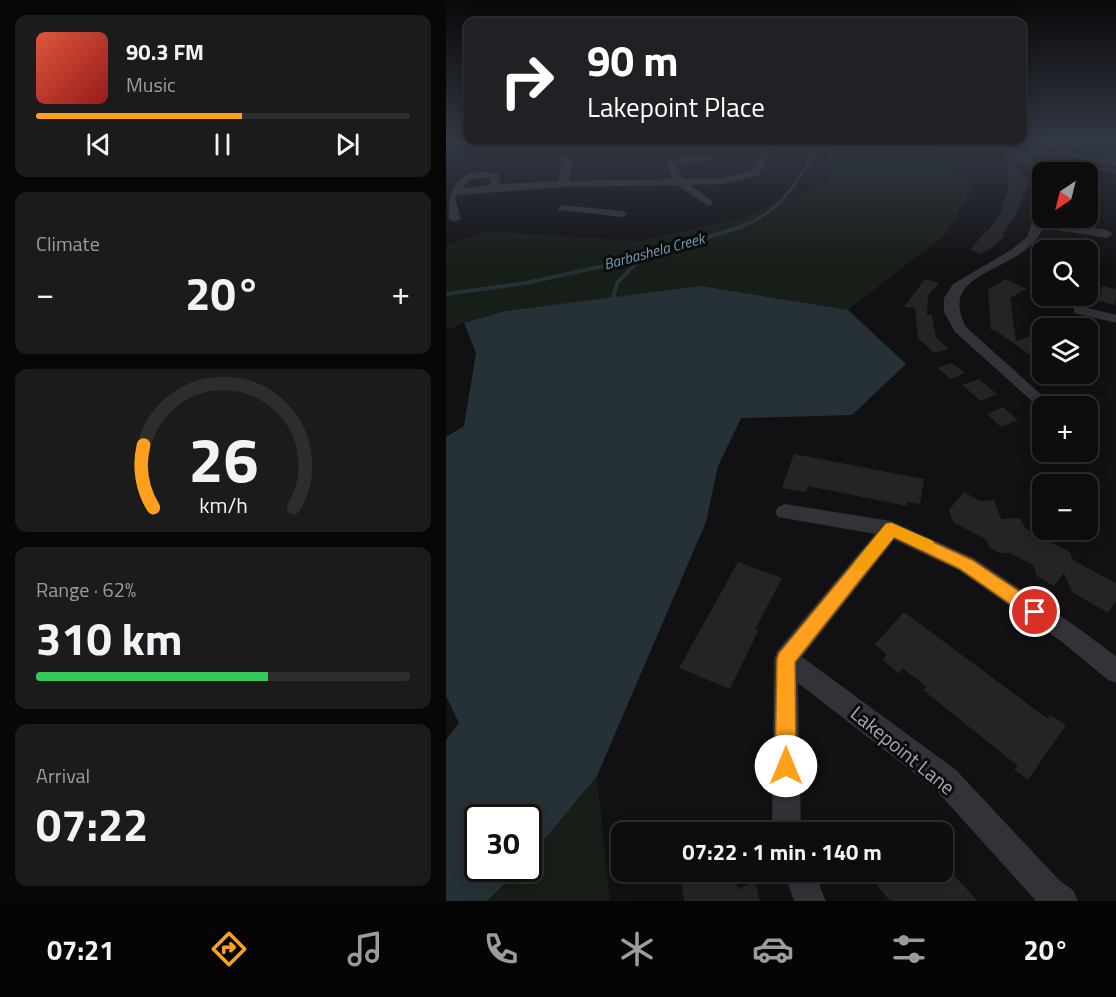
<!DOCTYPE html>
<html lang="en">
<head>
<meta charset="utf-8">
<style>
  body { margin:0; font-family:"Titillium Web",sans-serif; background:#1b1b1c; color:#f1f3f6; height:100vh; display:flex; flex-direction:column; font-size:22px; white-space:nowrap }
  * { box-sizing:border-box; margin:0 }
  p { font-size:20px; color:#9a9c9e }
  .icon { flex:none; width:33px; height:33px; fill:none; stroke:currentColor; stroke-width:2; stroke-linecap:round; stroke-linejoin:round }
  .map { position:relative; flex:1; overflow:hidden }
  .sheet { display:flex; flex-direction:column; gap:15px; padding:15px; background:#070708; width:446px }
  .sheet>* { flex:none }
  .banner { position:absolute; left:18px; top:18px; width:562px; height:126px; border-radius:12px; box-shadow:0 3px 15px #0003,0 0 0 2px #2d2d2e; background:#202124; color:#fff; overflow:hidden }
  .needle { width:39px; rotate:215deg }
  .buttons { position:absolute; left:586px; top:162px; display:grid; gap:12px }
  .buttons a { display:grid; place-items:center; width:66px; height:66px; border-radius:12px; background:#0d0d0e; box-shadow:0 3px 15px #0003,0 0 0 2px #2d2d2e; font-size:30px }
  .speed { position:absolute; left:18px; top:804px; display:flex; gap:12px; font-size:30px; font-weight:700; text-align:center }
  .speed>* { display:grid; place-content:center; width:78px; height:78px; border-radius:50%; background:#0d0d0e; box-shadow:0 3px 15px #0003,0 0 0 2px #2d2d2e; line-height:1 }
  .speed .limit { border:3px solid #111; border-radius:9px; background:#fff; color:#111 }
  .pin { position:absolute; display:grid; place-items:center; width:51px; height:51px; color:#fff; margin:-26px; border:3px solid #fff; border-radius:50%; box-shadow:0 2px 6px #0007 }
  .me { position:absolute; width:66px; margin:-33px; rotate:0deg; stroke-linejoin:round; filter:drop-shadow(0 0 4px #0008) }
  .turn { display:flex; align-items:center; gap:21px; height:126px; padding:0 24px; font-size:27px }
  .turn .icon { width:78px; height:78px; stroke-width:2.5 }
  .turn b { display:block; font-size:42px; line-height:51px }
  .big { font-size:45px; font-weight:700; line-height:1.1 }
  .sheet .tile { flex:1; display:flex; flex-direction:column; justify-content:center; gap:9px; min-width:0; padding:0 21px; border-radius:12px; background:#1b1b1c }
  .sheet .dial { align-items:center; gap:0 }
  .dial svg { height:156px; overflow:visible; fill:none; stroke:#2d2d2e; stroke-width:7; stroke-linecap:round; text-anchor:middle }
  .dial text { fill:#f1f3f6; stroke:none }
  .song { display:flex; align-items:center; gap:18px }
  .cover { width:72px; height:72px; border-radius:9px; background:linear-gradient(135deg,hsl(10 70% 55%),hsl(0 70% 35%)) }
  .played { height:6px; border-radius:3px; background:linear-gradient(90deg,#ffa01c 55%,#2d2d2e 55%) }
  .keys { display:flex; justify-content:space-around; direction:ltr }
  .heat { display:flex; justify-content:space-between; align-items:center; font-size:33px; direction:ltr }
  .charge { height:9px; border-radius:4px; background:linear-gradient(90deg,#34c759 62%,#2d2d2e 0) }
  .trip { position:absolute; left:165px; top:822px; width:342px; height:60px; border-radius:12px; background:#0d0d0e; box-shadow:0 3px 15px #0003,0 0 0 2px #2d2d2e; font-weight:700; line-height:60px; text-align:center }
  .menu { display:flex; height:96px; justify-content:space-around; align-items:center; background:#050506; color:#9a9c9e }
  .menu .icon { width:42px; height:42px }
  .menu .current { color:#ffa01c }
  .menu b { font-size:27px; color:#f1f3f6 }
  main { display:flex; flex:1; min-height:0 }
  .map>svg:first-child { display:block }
  .green { fill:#171d17 }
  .water { fill:#263137 }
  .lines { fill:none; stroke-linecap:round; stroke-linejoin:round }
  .stream-far1 { stroke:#263137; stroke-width:3 }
  .stream { stroke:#263137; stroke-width:4 }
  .building { fill:#242427 }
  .minor { fill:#313338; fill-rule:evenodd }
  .route { fill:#ffa01c; stroke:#a66812; stroke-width:1.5 }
  .slow { fill:#f59e0b }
  .labels { text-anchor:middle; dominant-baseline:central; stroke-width:6; stroke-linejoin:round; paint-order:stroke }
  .far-water-label { font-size:15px; font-style:italic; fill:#749bb3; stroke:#0c0c0d }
  .near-street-label { font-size:20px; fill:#a1a8b5; stroke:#0c0c0d }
</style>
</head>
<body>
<main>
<section class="sheet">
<div class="tile">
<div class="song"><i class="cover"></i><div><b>90.3 FM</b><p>Music</p></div></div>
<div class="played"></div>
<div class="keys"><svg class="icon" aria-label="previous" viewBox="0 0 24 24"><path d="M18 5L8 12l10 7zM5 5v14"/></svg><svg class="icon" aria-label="pause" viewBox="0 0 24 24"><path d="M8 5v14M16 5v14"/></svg><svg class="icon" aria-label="next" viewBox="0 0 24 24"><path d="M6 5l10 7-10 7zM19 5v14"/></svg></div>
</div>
<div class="tile"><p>Climate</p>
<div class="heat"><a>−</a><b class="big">20°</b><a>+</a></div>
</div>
<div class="tile dial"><svg viewBox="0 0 100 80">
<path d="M14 69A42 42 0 1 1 86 69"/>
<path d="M14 69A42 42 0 0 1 9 37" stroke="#ffa01c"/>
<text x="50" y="56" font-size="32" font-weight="700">26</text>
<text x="50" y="72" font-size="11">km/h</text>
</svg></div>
<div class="tile"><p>Range · 62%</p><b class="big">310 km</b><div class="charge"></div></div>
<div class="tile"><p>Arrival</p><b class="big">07:22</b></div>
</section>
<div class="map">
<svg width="671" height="901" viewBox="0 0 671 901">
  <rect width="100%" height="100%" fill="#111113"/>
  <path class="green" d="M383 141H485L528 185 499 235 402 310 255 286 18 323 0 330V246L40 231 193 241 296 218 381 182Z
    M151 776 164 901H41L74 869 82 868 83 858Z"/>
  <path class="water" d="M255 286 402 310 460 364 406 415 295 418 272 466 260 522 151 776 83 858 82 818H32V868L74 869 41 901H0V740L13 723 0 696V437L18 426 30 353 18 323 60 311Z"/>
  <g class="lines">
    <path class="stream-far1" d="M290 228C337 214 352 179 376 141"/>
    <path class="stream" d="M0 294 80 283 194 258 295 227
      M167 298 171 283 193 260"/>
  </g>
  <path class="building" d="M602 141H634L671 150V159L614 147 601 148Z
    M560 156 584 181 573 208 557 234 559 235 549 246 535 254 524 249 548 223 559 205H555L563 190Z
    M614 157 671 169V175L649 168 599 161V158Z
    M479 279 493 283 482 296 481 315H486L490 337 503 349 488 353 472 338 469 308 458 307Z
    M559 279 581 289 564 298 570 341 597 332V364L550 331 545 330 542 290Z
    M656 286 671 289 669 305 653 301Z
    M506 363 519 373 505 379 491 368Z
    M533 379 551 394 535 401 516 385Z
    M557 407 572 420 555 427 541 414Z
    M348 454 478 479 474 504 461 502V506L362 486 360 492 336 488Z
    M518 492 534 501 548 500 555 519 574 518 579 528 624 552 627 560 671 584V600L662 613 626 592 618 573 608 586 591 576 587 565 564 553H554L543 547 541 540 507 522 503 510Z
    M292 562 336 578 309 630 312 631 284 689 233 668Z
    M458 612 602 719 604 715 620 725 582 780 568 769 572 766 477 690 481 687 456 668 453 674 437 660 440 654 429 644Z
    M234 872H288L292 889 309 882 314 901H238Z
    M420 872H505L532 901H444Z"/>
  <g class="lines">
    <path class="minor" d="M326 141H336L320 159 313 175 277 184 244 185 266 201V205L262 206 231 185 117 187 12 195 9 198 15 219 9 222 3 219C0 182 17 166 53 174L54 184 112 181 116 159 121 156 126 159 123 181 227 179 220 160 264 155 269 158 267 160 229 164 237 179 277 178 305 171 312 157ZM44 178V185L16 188 25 179Z
      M540 141H551L574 152 614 149 671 161V167L614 155 582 157 597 173V187L593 186 580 165Z
      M597 202 599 221 661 230 667 234 661 238 597 228C577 275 489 268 520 327L608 406H597V411L509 332 498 312V298L507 284 565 250 581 237 592 205Z
      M117 205 176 211 182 214 176 217 113 210 112 208Z
      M633 306 671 315V323L628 313V307Z
      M339 504 445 521 528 558 632 628 671 657V683L662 680 616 642 512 570 448 540 356 657 510 770 614 881 627 890 632 901H590L490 790 352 683 355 832H326L328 659 331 651 429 534 332 517 329 512 332 507Z
      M338 872H368L380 901H348Z"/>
  </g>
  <linearGradient id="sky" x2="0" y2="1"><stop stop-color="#09090a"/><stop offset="0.53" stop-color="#323844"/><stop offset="1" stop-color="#323844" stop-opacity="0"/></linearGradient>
  <rect width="671" height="267" fill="url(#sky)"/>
  <path class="route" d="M445 523 526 560 595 606 598 612 595 617 589 619 583 617 514 569 448 537 349 662 350 766 347 774 340 777 332 774 329 766 331 659 333 653 440 524Z"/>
  <path class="slow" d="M445 523 487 541 489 546 487 550H476L448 537 420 571H409L407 566 409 562 440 524Z"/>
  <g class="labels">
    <g class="far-water-label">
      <text transform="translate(208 251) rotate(-15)">Barbashela Creek</text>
    </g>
    <g class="near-street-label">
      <text transform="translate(457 750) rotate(39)">Lakepoint Lane</text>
    </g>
  </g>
</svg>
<div class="buttons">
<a><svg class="needle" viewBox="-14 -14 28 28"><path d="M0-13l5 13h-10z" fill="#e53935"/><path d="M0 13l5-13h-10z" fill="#9a9c9e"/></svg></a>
<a><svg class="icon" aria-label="search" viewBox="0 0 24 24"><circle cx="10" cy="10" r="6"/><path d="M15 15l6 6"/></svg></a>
<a><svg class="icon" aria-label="layers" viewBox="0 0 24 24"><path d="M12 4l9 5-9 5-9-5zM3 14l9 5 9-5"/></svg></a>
<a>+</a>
<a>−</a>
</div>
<div class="speed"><div class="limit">30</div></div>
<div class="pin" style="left:589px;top:612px;background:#d93025"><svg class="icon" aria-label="arrive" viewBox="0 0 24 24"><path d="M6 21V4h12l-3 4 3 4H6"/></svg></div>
<svg class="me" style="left:340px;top:766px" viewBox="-20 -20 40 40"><circle r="19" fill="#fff"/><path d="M0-13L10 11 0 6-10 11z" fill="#ffa01c"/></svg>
<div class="trip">07:22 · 1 min · 140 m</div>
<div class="banner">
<div class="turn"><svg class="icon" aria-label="right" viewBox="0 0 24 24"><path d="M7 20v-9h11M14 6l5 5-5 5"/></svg><div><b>90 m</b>Lakepoint Place</div></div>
</div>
</div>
</main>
<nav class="menu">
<b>07:21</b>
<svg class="icon current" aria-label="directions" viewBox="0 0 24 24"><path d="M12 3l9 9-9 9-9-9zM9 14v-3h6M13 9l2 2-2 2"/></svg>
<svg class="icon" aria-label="music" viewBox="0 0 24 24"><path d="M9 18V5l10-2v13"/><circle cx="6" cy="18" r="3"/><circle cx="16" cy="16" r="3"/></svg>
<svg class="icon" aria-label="phone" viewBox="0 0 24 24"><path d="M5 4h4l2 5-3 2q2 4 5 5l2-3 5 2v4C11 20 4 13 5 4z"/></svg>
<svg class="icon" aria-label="climate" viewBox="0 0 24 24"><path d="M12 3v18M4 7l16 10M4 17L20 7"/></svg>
<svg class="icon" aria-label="car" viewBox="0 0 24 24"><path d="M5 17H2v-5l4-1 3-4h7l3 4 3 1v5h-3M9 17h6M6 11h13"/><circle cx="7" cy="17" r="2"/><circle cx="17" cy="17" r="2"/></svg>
<svg class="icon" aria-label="filters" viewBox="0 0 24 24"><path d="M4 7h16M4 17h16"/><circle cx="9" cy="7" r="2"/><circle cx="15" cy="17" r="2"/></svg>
<b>20°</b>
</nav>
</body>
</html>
